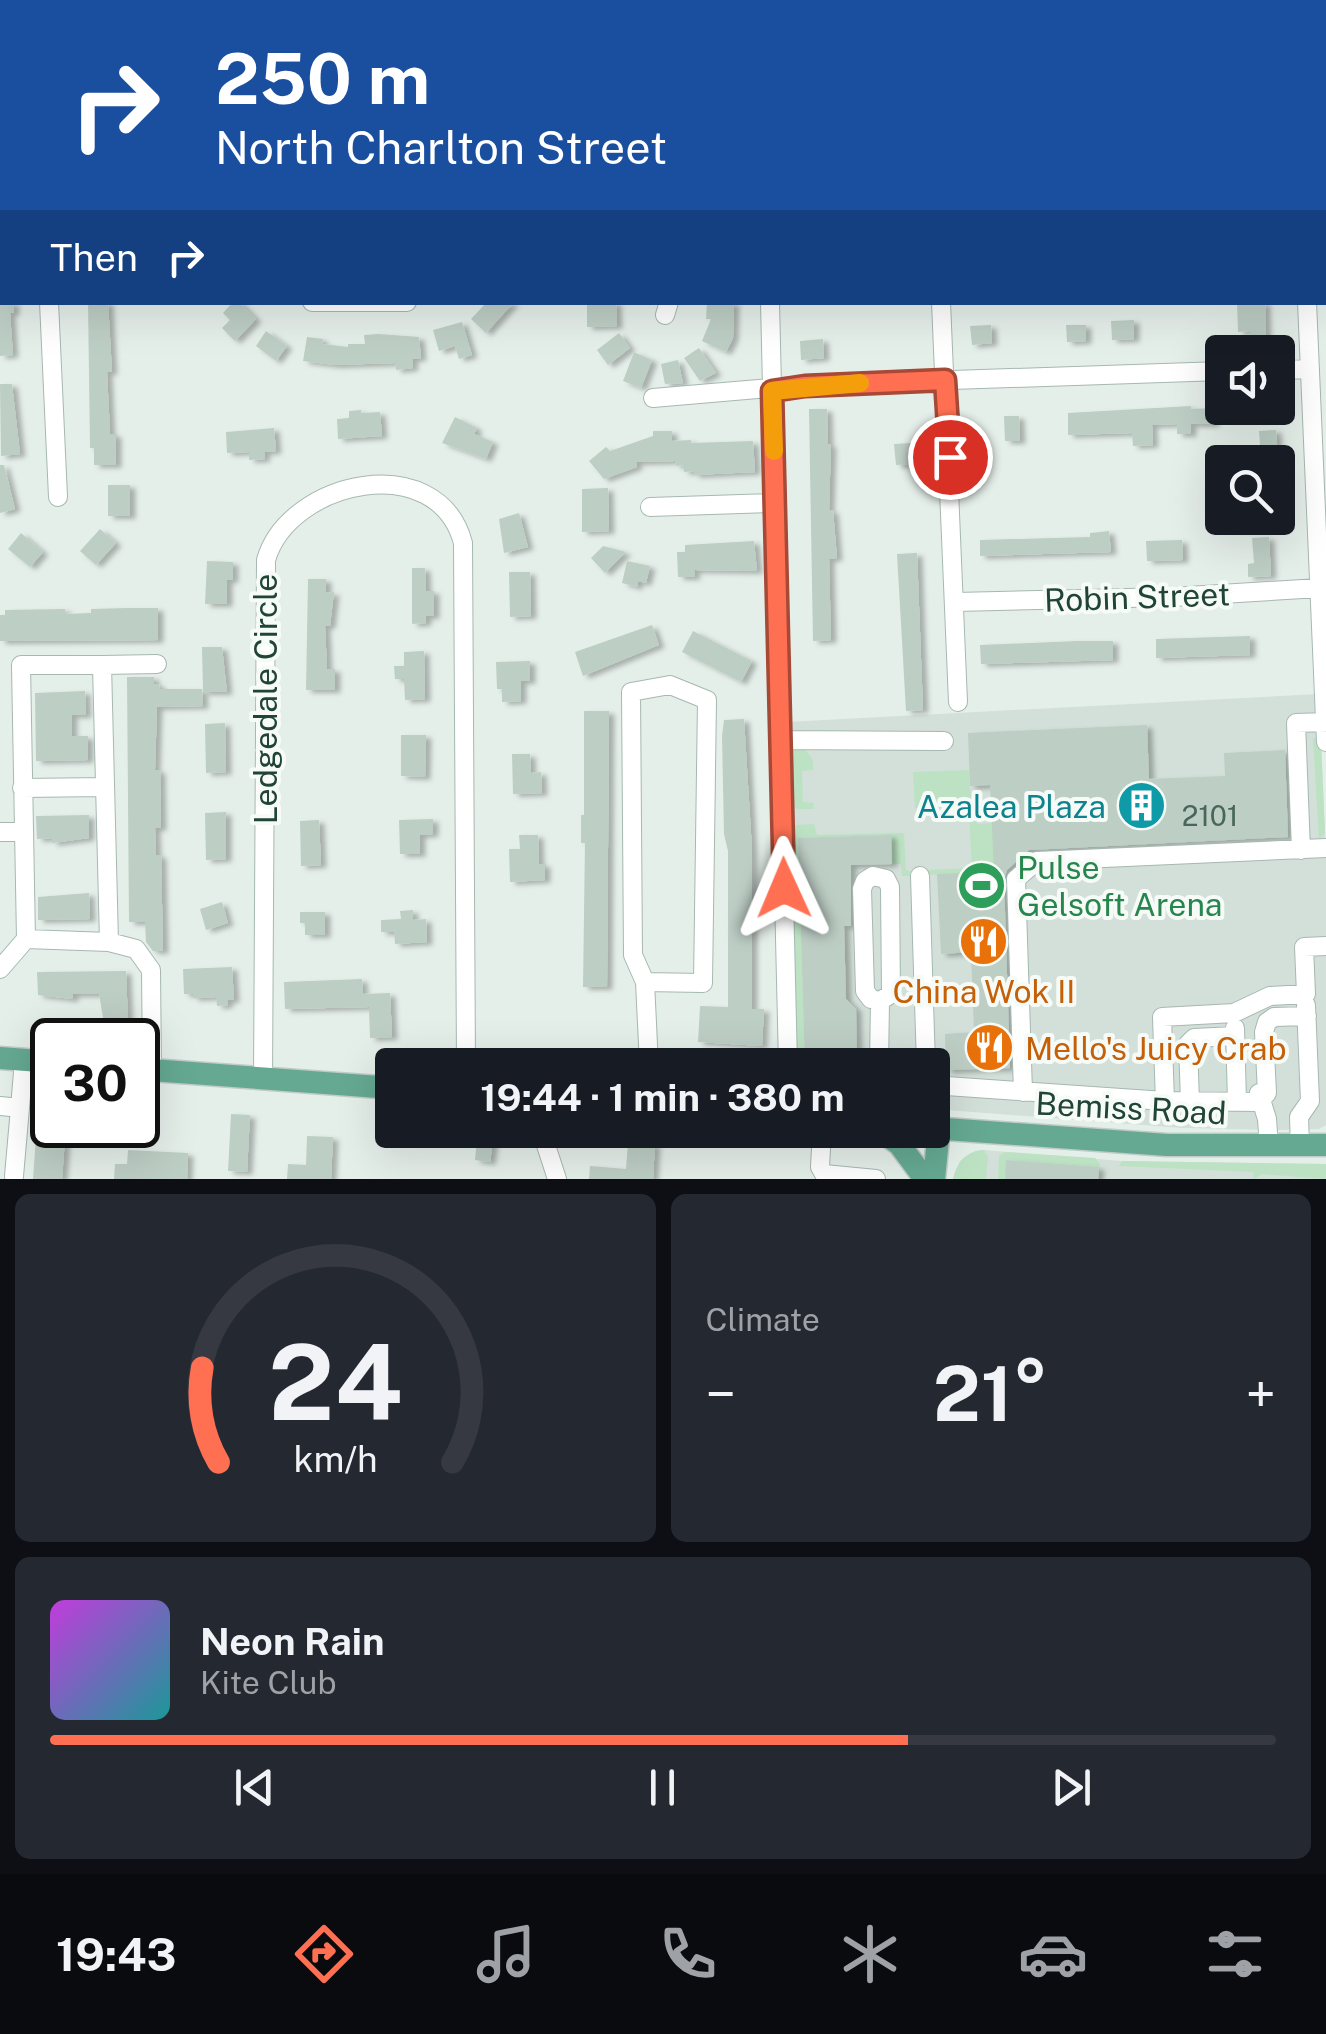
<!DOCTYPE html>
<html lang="en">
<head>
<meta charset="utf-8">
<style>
  body { margin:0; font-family:"Public Sans",sans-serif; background:#242831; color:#f1f3f6; height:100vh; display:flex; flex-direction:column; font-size:38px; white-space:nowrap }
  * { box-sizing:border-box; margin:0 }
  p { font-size:32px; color:#9ea1a6 }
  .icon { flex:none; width:55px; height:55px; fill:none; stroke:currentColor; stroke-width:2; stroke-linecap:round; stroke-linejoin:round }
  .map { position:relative; height:1179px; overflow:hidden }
  .panel { display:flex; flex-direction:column; gap:15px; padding:15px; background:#0d0f14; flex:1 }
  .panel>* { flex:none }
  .guide { position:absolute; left:0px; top:0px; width:1328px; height:305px; box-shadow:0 10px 40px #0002; background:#1a4fa0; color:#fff; overflow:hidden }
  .controls { position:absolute; left:1205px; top:335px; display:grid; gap:20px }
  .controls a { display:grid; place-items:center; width:90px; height:90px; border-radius:10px; background:#171b24; box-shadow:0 10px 40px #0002; font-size:50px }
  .speed { position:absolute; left:30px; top:1018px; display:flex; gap:20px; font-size:50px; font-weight:700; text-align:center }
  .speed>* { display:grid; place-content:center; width:130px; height:130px; border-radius:50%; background:#171b24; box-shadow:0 10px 40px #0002; line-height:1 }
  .speed .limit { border:5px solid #111; border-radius:15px; background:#fff; color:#111 }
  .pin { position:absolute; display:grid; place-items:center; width:85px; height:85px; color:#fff; margin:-42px; border:5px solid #fff; border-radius:50%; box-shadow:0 2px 10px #0007 }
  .me { position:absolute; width:110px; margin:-55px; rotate:359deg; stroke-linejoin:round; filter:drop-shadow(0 0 8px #0008) }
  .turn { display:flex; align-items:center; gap:35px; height:210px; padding:0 50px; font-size:45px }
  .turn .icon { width:130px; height:130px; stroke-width:2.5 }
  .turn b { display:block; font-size:70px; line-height:85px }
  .then { display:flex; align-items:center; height:95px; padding:0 50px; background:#0003; gap:20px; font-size:38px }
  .big { font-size:75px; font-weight:700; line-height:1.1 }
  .panel .tile { flex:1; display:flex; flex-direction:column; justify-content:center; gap:15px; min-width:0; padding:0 35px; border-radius:15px; background:#242831 }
  .panel .dial { align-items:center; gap:0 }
  .dial svg { height:260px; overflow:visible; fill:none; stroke:#363941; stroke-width:7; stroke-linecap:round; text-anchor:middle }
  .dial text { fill:#f1f3f6; stroke:none }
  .song { display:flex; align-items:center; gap:30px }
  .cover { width:120px; height:120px; border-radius:15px; background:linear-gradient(135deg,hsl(290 70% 55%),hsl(180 70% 35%)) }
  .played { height:10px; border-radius:5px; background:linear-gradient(90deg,#ff7053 70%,#363941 70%) }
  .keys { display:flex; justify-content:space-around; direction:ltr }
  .heat { display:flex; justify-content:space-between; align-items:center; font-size:55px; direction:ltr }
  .panel .tiles { flex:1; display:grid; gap:15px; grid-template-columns:1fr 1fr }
  .tile:last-child { grid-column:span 2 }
  .trip { position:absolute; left:375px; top:1048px; width:575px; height:100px; border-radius:10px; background:#171b24; box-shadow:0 10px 40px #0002; font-weight:700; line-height:100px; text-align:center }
  .tabs { display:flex; height:160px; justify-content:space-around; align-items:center; background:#090b0e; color:#9ea1a6 }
  .tabs .icon { width:70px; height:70px }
  .tabs .active { color:#ff7053 }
  .tabs b { font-size:45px; color:#f1f3f6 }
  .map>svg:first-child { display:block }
  .built { fill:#d3e0d9 }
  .green { fill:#bce2c3 }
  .building { fill:#bdcec5; filter:url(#shadow) }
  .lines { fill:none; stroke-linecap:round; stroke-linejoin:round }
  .minor-casing { stroke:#a6b8b1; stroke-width:20 }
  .major-casing { stroke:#c1cbc7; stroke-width:25 }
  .minor { stroke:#fff; stroke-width:18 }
  .major { stroke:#65a992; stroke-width:22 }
  .route-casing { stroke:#a64936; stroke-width:25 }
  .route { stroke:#ff7053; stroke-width:18 }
  .slow { stroke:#f59e0b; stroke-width:18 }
  .labels { text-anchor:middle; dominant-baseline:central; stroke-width:8; stroke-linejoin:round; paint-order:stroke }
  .number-label { font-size:28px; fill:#48665b }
  .street-label { font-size:32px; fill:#214438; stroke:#f6fbf8 }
  .culture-label { font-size:32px; fill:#0d838f; stroke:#f6fbf8; text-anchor:end }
  .leisure-label { font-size:32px; fill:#27864d; stroke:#f6fbf8; text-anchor:start }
  .food-label { font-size:32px; fill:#c56008; stroke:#f6fbf8 }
</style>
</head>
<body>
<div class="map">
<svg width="1326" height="1179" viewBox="0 0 1326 1179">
  <defs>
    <filter id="shadow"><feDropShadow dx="5.5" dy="3" stdDeviation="2.5" flood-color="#0004"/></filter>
  </defs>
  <rect width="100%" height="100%" fill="#e5efea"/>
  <path class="built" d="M1319 694 1326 857V1125L1319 1129 1278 1130 1182 1128 933 1109 932 1065H795L786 722Z
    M984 1150 1122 1161 1326 1164V1179H953L960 1161 975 1151Z"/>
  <path class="green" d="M1317 737 1321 741 1325 833 1319 839 1313 739Z
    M801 744 813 760V770L802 771 803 802 814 803 813 809H797L788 802 787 756 790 748Z
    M969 770 970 792H974L975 797 961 809 915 808 913 772Z
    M976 805 977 824 992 823 997 872 926 875V870L972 868 969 814Z
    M814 824 817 835 904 833 906 870 913 872 912 876H902L901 864H891V835L798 838 805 1065H795L790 829 796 825Z
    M984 1150 988 1157 986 1179H953C957 1162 966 1151 984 1150Z
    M1005 1152 1095 1158 1100 1164 1099 1167 1007 1160 1005 1179H998L999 1156Z
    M1122 1161 1326 1164V1179L1262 1174 1254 1179 1253 1172 1119 1166Z"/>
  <path class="building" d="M0 289 2 302H14V313H10L13 355 0 356Z
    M88 302H108L112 372H107L110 434H116V465H94V448H90Z
    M233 302H239L256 319 235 341 222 328 230 320 223 313Z
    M487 302H514L486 333 471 319Z
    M587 302H616L617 326 587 327Z
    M707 302H734L733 338 726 352 702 341 711 319H706Z
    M1237 302H1265L1266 340 1250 341V331L1238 332Z
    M1134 320V339L1112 340 1111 321Z
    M462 322 472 355 459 359 455 346 439 351 433 330Z
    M991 325 992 343 972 345 970 326Z
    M1066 325H1086V341L1067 342Z
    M266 331 287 346 276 361 256 346Z
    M619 333 630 348 608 365 597 350Z
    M378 334 419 337 421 358 412 359 413 368 396 370 395 363 335 365 303 361 307 337 323 339 322 344 348 347V344H365L364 335Z
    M823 339 824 358 801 360 800 341Z
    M699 348 716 373 700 381 684 358Z
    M634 352 652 360 641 388 623 381Z
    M678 360 683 383 665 384 661 364Z
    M0 384H12L20 454 1 456Z
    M1191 406V409L1213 408 1214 424H1191V434H1177V424L1152 425 1153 445 1133 446 1132 433 1068 435V413Z
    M809 409H827L828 445 831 444 829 511 833 510 837 558 829 559 831 640 813 641Z
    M361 410V413L380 412 382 436 338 439 337 419 349 418V411Z
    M1004 416H1019L1020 441H1005Z
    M455 417 477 428 474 434 493 442 486 459 442 443Z
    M274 428 276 451 264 452 265 459 249 460V452L227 453 226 432Z
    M1276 430 1278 459 1261 460 1259 431Z
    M653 431H672V441L691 440V443L753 441 755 472 694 475V471L684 472 683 465 676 466 675 461 636 462 637 467 604 479 589 461 606 447 610 451 653 436Z
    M912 443 913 464 896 465 894 444Z
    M0 465H4L15 509 0 513Z
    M108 485H130V516H108Z
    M608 488 609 531 582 532V489Z
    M519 513 528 547 504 553 499 519Z
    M100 529 116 543 96 565 80 551Z
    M1109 531 1111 552 980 556V540L1090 537V533Z
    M21 533 43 552 30 567 8 549Z
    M1269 537 1271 576 1248 577V564L1254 563 1252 538Z
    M1182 540 1183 560 1147 561 1146 541Z
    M754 541 757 571 694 570 695 577H678L677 552H685V545Z
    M603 546 626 552 605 573 591 558Z
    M917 553 923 710 906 711 897 554Z
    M207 561 233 562V580H227V604H205Z
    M627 561 650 566 646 583 638 581 637 587 622 583Z
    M412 568H425L426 591H434V616H426V623L412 624Z
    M509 572H530L531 616 510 617Z
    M308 579H326V593L334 592 330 626H325L327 669H335V690H306Z
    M127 608H158V640L0 641V615H5V610L65 609V614L91 613V609Z
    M652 625 659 645 583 676 575 652Z
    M693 631 752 661 741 682 682 652Z
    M1250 636V655L1156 658V639Z
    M1077 641H1113V660L981 664 980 645Z
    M202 647H222L227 692H203Z
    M424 651 425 699 405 700 404 679H395L394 666H404V652Z
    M530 661V681H521V701L502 702V689H497L496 662Z
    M127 677H154V684H159L160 689H202L203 706 157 707 155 770H160L161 828H155L156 855H161L163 951H153L146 942 145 922H129Z
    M85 691 86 715H72V736H88V760L36 761 35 693Z
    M584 711H609L607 987H583L585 843H581V815H584Z
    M744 719 752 850V1009H764L762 1046 698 1042 700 1006 728 1007V851L724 834 722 736 724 720Z
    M225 723 226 772 206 773 205 724Z
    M1147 725 1149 779 1225 776 1224 753 1285 750 1288 837 1029 850 1007 870 1004 879 1010 1068 946 1070 945 1034 974 1032 971 952 941 954 937 874 994 872 990 785 970 786 968 733Z
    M401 735H426L425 777 401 776Z
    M512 754H530L531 773 541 772 542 793 513 794Z
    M226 812V859L206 860 205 813Z
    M89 815V838L52 843V838L37 839 36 816Z
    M433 819V834L420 835V854H400L399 820Z
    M319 820 321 865 301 866 300 821Z
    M519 835H538L539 864H545V880L510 882 509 849H520Z
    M891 835 892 864 851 865V926H844L846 999 856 1009 857 1062 854 1065H805L798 838Z
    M89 893 90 919 38 920V897Z
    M222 902 228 923 206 930 200 909Z
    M413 910V920L426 919 427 942 395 944 394 932H381V920L401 919 400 911Z
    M300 912H325V935H305V923H300Z
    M232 967 234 1000H227L228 1005 217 1006 216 997 193 998V994H184L183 969Z
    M126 971 128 1023H104L99 994H73V999L38 995 37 972Z
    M362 979 363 994 390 993 392 1037 370 1038 369 1007 285 1009 284 982Z
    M38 1108 52 1109V1125H66L62 1179H33Z
    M231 1114 250 1115 247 1172 228 1171Z
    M307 1136 333 1137 331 1179H287L288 1164 306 1165Z
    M477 1139 493 1141 490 1162 475 1160Z
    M628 1142 655 1144 653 1179H589L590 1166 626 1169Z
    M128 1150 188 1153 187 1179H114L115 1164H127Z
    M1006 1160 1099 1167 1098 1179H1005Z"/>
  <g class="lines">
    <defs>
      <path id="minor" d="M36 0V2
        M246 0V2
        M650 0V2
        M669 0V2
        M762 0 763 2
        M1295 0V2
        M474 2V0
        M0 205H2
        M49 302 58 497
        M312 302H407
        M770 302 788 1065
        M941 302 958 702
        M1307 302 1326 742
        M665 315 669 302
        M1278 370 1310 369
        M653 398 805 385 1222 371
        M650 507 775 503
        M956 602 1172 597 1319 588
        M102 665 157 664
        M780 740 944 741
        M22 788 104 787
        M0 832H22
        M1301 850 1296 723 1326 722
        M873 876 886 879 890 887 891 994 880 1001 871 999 865 991 862 889 865 881Z
        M920 876 926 1065
        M26 939 109 942
        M0 969 26 939 21 665H102L109 942 136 949 151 970 152 1070
        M645 982 703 983 707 700 670 685 631 692 633 955 645 982 649 1065
        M1235 1028 1237 1102
        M879 1065 880 1001
        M263 1079 266 560C289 480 438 448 463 543L466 1065
        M932 1085 1165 1101 1259 1102 1267 1093 1264 1032 1267 1022 1274 1017 1307 1016
        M1023 1092 1016 879 1037 861 1326 848
        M1259 1093 1267 1119 1269 1147
        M1165 1101 1162 1017 1234 1013 1270 996 1306 994 1304 947 1326 946
        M1190 1102 1188 1044 1194 1038 1235 1036
        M0 1106 20 1108 14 1176
        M20 1108 24 1060
        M541 1130 557 1179
        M822 1130 820 1167 824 1174 876 1179
        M1300 1147 1299 1117 1310 1101 1306 1005"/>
      <path id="major" d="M0 1058 52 1062
        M138 1069 392 1088
        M932 1128 1167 1145H1326
        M879 1130 899 1144 925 1179
        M934 1179 939 1129"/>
    </defs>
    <use href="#minor" class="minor-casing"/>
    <use href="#major" class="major-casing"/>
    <use href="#minor" class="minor"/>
    <use href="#major" class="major"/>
  </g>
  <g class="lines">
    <defs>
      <path id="route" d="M784 888 772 391 805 386 945 380 950 457"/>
    </defs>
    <use href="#route" class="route-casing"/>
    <use href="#route" class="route"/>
    <path class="slow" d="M774 451 772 391 860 383"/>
  </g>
  <defs>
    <symbol id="building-disc" viewBox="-11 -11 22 22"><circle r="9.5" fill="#0f9aa8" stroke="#f6fbf8"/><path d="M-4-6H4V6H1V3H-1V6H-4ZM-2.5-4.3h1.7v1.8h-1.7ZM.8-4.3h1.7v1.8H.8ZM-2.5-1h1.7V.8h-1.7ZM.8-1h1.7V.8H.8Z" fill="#fff"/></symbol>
    <symbol id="stadium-disc" viewBox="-11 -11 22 22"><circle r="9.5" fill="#2e9e5b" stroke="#f6fbf8"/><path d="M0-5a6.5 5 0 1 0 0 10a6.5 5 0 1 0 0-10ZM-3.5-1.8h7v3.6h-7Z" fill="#fff"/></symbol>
    <symbol id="restaurant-disc" viewBox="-11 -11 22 22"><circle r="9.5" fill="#e8710a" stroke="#f6fbf8"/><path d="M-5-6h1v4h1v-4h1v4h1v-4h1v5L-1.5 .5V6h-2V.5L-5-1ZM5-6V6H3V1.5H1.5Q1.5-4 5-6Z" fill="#fff"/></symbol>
  </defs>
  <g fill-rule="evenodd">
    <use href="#building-disc" x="1114" y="778" width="55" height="55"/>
    <use href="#stadium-disc" x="954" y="858" width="55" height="55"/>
    <use href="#restaurant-disc" x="956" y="914" width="55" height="55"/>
    <use href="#restaurant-disc" x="962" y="1020" width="55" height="55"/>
  </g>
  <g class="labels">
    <g class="number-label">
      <text x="1210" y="815">2101</text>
    </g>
    <g class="street-label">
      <text transform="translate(1137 597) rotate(-2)">Robin Street</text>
      <text transform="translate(265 699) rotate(-90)">Ledgedale Circle</text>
      <text transform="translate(1131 1108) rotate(3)">Bemiss Road</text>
    </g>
    <g class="culture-label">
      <text x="1106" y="806">Azalea Plaza</text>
    </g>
    <g class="leisure-label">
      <text x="1017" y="867">Pulse<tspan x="1017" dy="37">Gelsoft Arena</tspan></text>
    </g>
    <g class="food-label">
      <text x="984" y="991">China Wok II</text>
      <text x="1025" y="1048" text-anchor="start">Mello's Juicy Crab</text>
    </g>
  </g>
</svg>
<div class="controls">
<a><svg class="icon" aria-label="sound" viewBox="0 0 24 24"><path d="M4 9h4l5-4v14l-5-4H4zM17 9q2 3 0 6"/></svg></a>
<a><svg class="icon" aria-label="search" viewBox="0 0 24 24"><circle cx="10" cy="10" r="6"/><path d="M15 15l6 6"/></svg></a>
</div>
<div class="speed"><div class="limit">30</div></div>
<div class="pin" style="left:950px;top:457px;background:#d93025"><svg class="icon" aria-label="arrive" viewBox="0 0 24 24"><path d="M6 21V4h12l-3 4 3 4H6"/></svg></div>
<svg class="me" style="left:784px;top:888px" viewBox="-20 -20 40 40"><path d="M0-17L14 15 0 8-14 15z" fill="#ff7053" stroke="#fff" stroke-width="4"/></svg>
<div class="trip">19:44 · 1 min · 380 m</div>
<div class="guide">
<div class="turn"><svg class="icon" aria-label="right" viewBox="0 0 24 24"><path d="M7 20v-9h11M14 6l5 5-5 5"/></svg><div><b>250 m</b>North Charlton Street</div></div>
<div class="then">Then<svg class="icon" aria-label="right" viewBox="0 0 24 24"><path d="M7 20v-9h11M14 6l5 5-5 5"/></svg></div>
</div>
</div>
<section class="panel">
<div class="tiles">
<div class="tile dial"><svg viewBox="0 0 100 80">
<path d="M14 69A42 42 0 1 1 86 69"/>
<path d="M14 69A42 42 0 0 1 9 40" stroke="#ff7053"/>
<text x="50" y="56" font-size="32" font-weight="700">24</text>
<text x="50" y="72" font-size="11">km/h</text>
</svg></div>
<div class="tile"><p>Climate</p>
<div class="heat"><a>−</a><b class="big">21°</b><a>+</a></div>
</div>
<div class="tile">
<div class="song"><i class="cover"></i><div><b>Neon Rain</b><p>Kite Club</p></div></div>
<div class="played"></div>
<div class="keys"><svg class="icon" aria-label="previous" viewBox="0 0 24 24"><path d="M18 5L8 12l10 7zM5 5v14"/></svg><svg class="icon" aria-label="pause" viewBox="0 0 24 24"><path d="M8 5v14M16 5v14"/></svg><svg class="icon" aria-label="next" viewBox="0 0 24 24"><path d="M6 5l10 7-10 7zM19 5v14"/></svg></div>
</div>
</div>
</section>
<nav class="tabs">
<b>19:43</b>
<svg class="icon active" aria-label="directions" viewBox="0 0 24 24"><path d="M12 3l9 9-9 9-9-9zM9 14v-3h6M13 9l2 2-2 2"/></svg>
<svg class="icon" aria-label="music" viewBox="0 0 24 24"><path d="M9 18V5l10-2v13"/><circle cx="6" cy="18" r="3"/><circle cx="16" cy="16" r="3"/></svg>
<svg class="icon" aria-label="phone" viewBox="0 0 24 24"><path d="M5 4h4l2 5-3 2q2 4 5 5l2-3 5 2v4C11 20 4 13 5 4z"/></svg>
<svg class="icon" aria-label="climate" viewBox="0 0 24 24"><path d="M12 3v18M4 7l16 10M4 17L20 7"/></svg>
<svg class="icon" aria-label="car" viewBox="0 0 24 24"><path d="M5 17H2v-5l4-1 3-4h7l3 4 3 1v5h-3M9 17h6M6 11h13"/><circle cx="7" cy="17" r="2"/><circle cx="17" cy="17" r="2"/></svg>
<svg class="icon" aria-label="filters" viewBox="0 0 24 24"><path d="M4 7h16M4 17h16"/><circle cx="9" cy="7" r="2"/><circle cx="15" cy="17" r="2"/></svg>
</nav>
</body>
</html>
